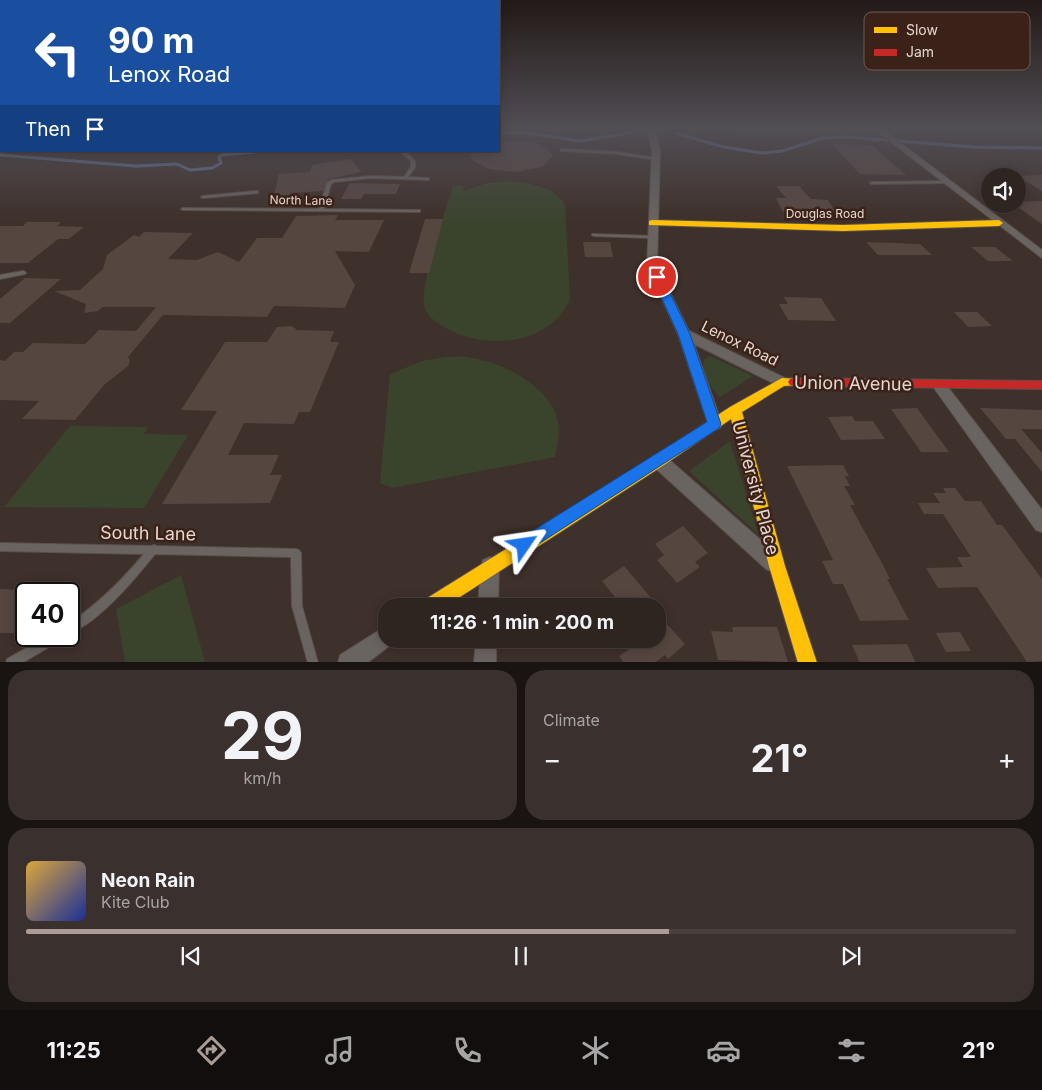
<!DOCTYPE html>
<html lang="en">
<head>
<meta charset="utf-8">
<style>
  body { margin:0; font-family:Inter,sans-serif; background:#3a302d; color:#f1f3f6; height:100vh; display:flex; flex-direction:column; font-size:19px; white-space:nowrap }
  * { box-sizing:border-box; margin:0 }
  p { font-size:16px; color:#a7a4a5 }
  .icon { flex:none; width:28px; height:28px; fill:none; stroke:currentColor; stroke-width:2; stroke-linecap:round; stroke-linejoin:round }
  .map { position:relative; height:662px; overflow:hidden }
  .details { display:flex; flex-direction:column; gap:8px; padding:8px; background:#191412; flex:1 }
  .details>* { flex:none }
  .guide { position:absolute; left:0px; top:0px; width:500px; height:152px; box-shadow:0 2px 12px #0003,0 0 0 1px #49413e; background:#1a4fa0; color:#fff; overflow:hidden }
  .buttons { position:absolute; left:981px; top:168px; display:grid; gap:10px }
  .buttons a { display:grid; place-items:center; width:45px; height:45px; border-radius:50%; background:#2e2420; box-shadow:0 2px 12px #0003,0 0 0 1px #49413e; font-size:25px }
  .speed { position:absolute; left:15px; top:582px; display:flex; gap:10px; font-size:25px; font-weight:700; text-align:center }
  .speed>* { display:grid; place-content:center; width:65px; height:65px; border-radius:50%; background:#2e2420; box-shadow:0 2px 12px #0003,0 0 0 1px #49413e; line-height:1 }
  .speed .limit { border:2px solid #111; border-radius:8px; background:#fff; color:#111 }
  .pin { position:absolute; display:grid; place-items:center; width:42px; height:42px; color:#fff; margin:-21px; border:2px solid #fff; border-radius:50%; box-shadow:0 1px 5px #0007 }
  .me { position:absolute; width:55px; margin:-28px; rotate:58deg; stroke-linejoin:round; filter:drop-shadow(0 0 4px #0008) }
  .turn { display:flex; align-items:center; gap:18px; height:105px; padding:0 25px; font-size:22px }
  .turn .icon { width:65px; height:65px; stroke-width:2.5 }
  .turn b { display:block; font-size:35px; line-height:42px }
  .then { display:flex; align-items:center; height:48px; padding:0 25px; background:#0003; gap:10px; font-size:19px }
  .big { font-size:38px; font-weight:700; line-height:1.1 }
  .details .tile { flex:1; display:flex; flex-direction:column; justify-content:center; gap:8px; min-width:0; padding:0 18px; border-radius:20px; background:#3a302d }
  .details .dial { align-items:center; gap:0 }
  .dial b { font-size:65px; line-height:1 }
  .song { display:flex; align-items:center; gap:15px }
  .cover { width:60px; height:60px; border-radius:8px; background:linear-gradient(135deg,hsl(40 70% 55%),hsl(230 70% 35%)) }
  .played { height:5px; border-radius:2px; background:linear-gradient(90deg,#ac9c96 65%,#49413e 65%) }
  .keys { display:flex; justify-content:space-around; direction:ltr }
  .heat { display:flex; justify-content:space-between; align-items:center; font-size:28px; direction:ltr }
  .details .tiles { flex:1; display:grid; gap:8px; grid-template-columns:1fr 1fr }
  .tile:last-child { grid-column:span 2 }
  .trip { position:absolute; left:378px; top:598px; width:288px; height:50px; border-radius:20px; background:#2e2420; box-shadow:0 2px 12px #0003,0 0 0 1px #49413e; font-weight:700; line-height:50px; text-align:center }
  .dock { display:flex; height:80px; justify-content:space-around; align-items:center; background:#120e0d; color:#a7a4a5 }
  .dock .icon { width:35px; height:35px }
  .dock .active { color:#ac9c96 }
  .dock b { font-size:22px; color:#f1f3f6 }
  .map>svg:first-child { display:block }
  .green { fill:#3a442d }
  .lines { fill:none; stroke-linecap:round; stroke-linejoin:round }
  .stream { stroke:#5e749a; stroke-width:3 }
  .building { fill:#564640 }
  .lane-casing { stroke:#5b4f4a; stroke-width:2 }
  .street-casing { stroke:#5b4f4a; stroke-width:2 }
  .slow-casing { stroke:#5b4f4a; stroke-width:2 }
  .jam-casing { stroke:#5b4f4a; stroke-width:2 }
  .lane { fill:#6a6461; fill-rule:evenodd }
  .street { fill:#6a6461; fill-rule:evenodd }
  .slow { fill:#ffc107; fill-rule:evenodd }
  .jam { fill:#c62828; fill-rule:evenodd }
  .route { fill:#1a73e8; stroke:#114b97 }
  .labels { text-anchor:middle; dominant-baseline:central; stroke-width:5; stroke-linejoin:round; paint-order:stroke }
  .far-street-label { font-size:12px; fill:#e7d6d0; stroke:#3b2219 }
  .street-label { font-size:15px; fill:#e7d6d0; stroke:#3b2219 }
  .near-street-label { font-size:18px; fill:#e7d6d0; stroke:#3b2219 }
  .key { fill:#3b2219; stroke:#6f5850; stroke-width:1 }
  .key-label { font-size:14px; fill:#e7d6d0 }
</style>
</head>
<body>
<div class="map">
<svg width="1042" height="663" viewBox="0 0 1042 663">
  <rect width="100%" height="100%" fill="#3e302a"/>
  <path class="green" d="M731 129H866L874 136 735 135Z
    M509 181C529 183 554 186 565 205L570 299C550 346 484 351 444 327 435 322 426 315 424 305 420 286 446 208 453 186H464L463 191 488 183Z
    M710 356 753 376 720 397C711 389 700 371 704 359Z
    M445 357C454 357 464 356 472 358 507 364 557 389 559 430 559 439 556 448 555 457L392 488 380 483 390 374 422 361Z
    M70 426 148 427 144 434 188 435 144 508 4 507Z
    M730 441 758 534 689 471Z
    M181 575 205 662H125L116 609Z"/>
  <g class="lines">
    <path class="stream" d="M499 132 527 133 580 141 634 132
      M675 133 724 147 762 153 782 151 823 138 848 137 974 147 1042 148
      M0 155 136 166 177 164 190 170 212 168 221 163 219 157 222 155 263 151"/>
  </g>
  <path class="building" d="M499 140 536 143 547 148 553 156 542 167 515 172 489 169 472 160 469 151H499Z
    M831 144 872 145 906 175 860 174Z
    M351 159 361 172 329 179 323 191 291 193 290 198 273 200 279 174 310 172 312 165Z
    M1042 175V191L1017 176Z
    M350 183 400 184 396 194H364L361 199H341Z
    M776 186H799L811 199 828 200 836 213 783 212 776 198H786Z
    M1042 201V224L1013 204H1018V202Z
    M338 215 335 220H384L369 252 335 251 355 285 345 308 274 306 267 317 163 315 128 357 130 361 128 366 104 385 75 420 22 419 39 401 0 400V360L5 361 14 352H23L33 343 85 344 99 330 136 331 156 307H102L98 311 84 313 86 304 54 291 80 290 103 269 107 255 134 235 139 237 144 232 193 233 168 259 197 260 218 252 239 262 257 238H282L296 216Z
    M425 219H443L429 273H409Z
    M27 222H61L57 226 84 227 69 239H58L28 263H0V226H23Z
    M583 242H610L613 257H585Z
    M866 242 920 244 932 255H878Z
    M971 247H995L1013 261H988Z
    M25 278 61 279 10 323H0V299Z
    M784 297 821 298 836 321 788 320 779 304H788Z
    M954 312H977L992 326 968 327Z
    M292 326 297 330 334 331 330 342H339L310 412H299L294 424 244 423 228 455H279L270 475H282L270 503 162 504 217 411 181 410 225 342H267L277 327Z
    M917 408 949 452H921L891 409Z
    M980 408 1042 410V429H1021L1042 453V472L1015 439H1006Z
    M852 416 855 421H873L885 439 841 440 828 417Z
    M843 465 849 476H845L850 486H844L855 505H850L883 565 890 579H887L909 620 860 621 843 584H833L822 561 833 560 787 466Z
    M943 488H955L965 501H981L997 525H1002L1042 579V661L1027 662 977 587 938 588 926 568 963 567 957 557H971L943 514H924L918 503H940L933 493H946Z
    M683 526 708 553 695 562 700 567 677 583 657 560 664 555 655 544Z
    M624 566 658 606H622L602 581Z
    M0 589 26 590V627L22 633H0Z
    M656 612 685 644 668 659 665 655 654 663H624L619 656 645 639H656Z
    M732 627H777L788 662 718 660 711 631 733 632Z
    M960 632 971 651 946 652 936 633Z
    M907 644 916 663H860L852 645Z"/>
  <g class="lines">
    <defs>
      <path id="lane" d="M561 149 618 152 656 158 658 159 656 160 618 154 562 151H561Z
        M375 151H381L379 152Z
        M400 151H405L415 161V167L408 177 428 178H429V180L371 178 334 182 331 184 324 209 418 210H420V212L183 210 181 209 183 208 319 209 327 183 331 180 371 176 404 177 411 167V161Z
        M945 181 947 182V183L872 184 870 183 872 182Z
        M256 191H258V193L203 198 201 197 203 196Z
        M592 234 652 236 654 237 652 238 594 236 592 235Z
        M23 271 25 272 26 273 25 274 0 279V275Z
        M0 543 151 546 154 545 157 546 296 549 299 550 301 553 302 606 318 663H308L292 606 291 557 155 554C134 580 100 621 69 634V623C98 605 122 580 144 554L0 551Z
        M47 636H62L61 640 22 663H6L7 659Z"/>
      <path id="street" d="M647 129H655L660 150 657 266 689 331 787 379 789 382 787 385H777L694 344 722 424 720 428 715 430 710 428 708 424 678 334 647 266 652 150Z
        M874 129H882L1042 250V258Z
        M939 380 944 382 1042 510V532L1036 530 934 388 932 385 934 382Z
        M659 455 665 456 780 557 782 563 780 569 773 572 766 569 653 466 651 461 653 456Z
        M490 557 497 560 499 566 498 606H478L481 566 483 560Z
        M386 626V639H395L393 643 367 663H338L340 655Z
        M476 639H496V663H474Z"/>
      <path id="slow" d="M652 220 843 225 999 220 1003 223 999 226 843 231 649 225V221Z
        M782 378 798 379 800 382 798 385 784 386 742 412 785 566 817 663H798L769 566 731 419 664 465 446 606H421L424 600 654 457 730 407Z"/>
      <path id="jam" d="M794 378 1042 381V389L794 386 790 385 788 382 790 379Z"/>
    </defs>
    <use href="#lane" class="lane-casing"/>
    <use href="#street" class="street-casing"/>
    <use href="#slow" class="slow-casing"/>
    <use href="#jam" class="jam-casing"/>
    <use href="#lane" class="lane"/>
    <use href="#street" class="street"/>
    <use href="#slow" class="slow"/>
    <use href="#jam" class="jam"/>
  </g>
  <linearGradient id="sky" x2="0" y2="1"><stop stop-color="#221a17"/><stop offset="0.58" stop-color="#524e55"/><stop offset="1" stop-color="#524e55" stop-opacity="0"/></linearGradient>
  <rect width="1042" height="222" fill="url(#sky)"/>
  <path class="route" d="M657 274 662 277 690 334 721 424 719 428 529 550 524 553 518 550 515 545 518 540 707 422 678 334 652 277Z"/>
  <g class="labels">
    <g class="far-street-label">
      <text transform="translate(301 200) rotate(1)">North Lane</text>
      <text x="825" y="213">Douglas Road</text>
    </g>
    <g class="street-label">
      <text transform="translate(740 343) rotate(26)">Lenox Road</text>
    </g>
    <g class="near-street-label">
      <text transform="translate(853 383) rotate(1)">Union Avenue</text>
      <text transform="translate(756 488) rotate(75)">University Place</text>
      <text transform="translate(148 533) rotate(1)">South Lane</text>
    </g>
  </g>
  <rect x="864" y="12" width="166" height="58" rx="8" class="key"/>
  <rect x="874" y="27" width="23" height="6" fill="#ffc107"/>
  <rect x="874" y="49" width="23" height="7" fill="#c62828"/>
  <g class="key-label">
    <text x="906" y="35">Slow</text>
    <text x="906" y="57">Jam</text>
  </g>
</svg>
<div class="buttons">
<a><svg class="icon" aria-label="sound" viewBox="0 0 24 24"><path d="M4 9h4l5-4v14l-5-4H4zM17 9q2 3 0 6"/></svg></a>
</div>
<div class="speed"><div class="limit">40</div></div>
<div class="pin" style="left:657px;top:277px;background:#d93025"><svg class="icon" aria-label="arrive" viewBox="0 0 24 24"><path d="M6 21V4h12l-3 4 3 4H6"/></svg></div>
<svg class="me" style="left:524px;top:545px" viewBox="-20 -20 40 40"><path d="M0-17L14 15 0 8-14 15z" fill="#1a73e8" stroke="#fff" stroke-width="4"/></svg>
<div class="trip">11:26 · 1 min · 200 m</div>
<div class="guide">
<div class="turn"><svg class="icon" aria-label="left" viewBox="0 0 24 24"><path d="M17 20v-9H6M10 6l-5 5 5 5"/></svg><div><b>90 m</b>Lenox Road</div></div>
<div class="then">Then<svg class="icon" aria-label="arrive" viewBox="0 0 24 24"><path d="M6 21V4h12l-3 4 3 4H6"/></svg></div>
</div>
</div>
<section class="details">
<div class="tiles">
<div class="tile dial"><b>29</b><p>km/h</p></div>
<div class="tile"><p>Climate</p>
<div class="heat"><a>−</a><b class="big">21°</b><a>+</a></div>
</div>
<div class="tile">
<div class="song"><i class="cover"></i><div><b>Neon Rain</b><p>Kite Club</p></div></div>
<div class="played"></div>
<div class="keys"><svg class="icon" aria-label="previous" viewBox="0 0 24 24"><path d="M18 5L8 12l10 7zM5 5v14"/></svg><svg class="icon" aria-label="pause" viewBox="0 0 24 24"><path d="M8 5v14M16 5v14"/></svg><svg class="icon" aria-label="next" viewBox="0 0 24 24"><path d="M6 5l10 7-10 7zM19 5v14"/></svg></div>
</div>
</div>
</section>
<nav class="dock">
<b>11:25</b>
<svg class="icon active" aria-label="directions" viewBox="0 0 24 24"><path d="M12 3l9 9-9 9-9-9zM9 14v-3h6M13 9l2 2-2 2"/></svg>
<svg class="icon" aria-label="music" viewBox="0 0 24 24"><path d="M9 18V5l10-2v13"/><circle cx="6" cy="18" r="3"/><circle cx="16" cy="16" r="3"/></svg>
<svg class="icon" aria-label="phone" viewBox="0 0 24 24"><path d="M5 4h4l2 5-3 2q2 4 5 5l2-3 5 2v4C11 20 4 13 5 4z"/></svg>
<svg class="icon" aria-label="climate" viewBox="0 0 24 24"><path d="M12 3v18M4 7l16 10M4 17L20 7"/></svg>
<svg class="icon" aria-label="car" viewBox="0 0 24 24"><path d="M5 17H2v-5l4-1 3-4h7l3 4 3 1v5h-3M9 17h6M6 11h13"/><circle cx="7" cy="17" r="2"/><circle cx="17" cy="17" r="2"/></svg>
<svg class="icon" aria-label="filters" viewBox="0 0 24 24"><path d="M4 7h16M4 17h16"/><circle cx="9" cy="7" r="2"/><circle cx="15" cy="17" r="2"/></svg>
<b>21°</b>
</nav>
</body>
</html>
